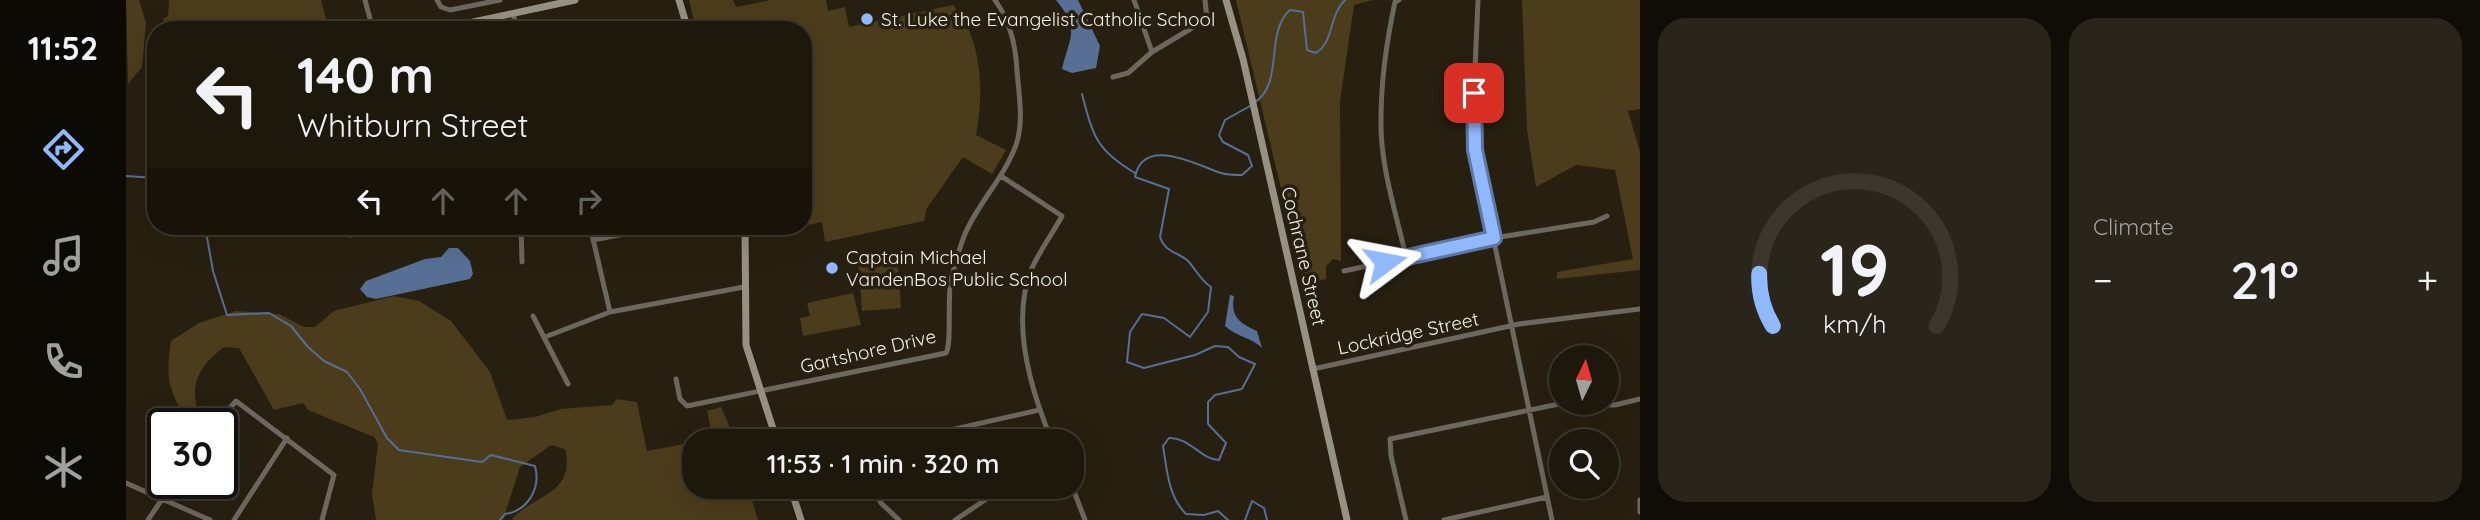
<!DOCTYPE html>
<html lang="en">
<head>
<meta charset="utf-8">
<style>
  body { margin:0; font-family:Quicksand,sans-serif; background:#2a251a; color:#f1f3f6; height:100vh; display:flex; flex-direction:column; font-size:26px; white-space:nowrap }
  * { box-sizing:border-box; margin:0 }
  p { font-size:23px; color:#a0a09d }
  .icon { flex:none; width:38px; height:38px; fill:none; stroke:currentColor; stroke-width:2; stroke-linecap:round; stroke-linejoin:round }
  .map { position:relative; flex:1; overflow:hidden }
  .side { display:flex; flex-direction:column; gap:18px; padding:18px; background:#100d07; width:840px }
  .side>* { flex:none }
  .hud { position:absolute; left:21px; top:21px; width:665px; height:214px; border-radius:28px; box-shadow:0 7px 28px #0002,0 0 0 2px #3b372d; background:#1d180c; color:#f1f3f6; overflow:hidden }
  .needle { width:46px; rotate:5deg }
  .controls { position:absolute; left:1423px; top:345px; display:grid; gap:14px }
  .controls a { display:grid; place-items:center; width:70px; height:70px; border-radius:50%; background:#1d180c; box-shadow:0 7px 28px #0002,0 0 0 2px #3b372d; font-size:35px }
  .speed { position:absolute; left:21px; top:408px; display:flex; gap:14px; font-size:35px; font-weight:700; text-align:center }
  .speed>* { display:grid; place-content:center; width:91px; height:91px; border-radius:50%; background:#1d180c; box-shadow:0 7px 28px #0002,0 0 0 2px #3b372d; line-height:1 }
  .speed .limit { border:4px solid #111; border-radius:10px; background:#fff; color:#111 }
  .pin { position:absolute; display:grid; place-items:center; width:60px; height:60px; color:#fff; margin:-30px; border-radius:14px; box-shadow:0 4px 10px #0006 }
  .me { position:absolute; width:77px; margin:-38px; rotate:77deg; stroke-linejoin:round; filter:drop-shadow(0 0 5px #0008) }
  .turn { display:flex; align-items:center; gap:24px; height:147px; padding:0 35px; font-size:32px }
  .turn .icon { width:91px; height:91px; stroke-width:2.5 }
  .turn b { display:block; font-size:49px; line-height:60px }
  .lanes { display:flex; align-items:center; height:66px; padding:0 35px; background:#0003; justify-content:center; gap:35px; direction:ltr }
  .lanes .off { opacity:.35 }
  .big { font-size:52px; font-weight:600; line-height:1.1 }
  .side .card { flex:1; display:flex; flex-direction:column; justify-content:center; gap:10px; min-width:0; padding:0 24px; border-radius:28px; background:#2a251a }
  .side .dial { align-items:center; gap:0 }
  .dial svg { height:182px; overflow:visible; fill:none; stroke:#3b372d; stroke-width:7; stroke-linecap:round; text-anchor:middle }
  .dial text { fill:#f1f3f6; stroke:none }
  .heat { display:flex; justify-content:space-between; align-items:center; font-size:38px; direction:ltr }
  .side .tiles { flex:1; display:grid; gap:18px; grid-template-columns:repeat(2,1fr) }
  .trip { position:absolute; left:556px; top:429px; width:402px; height:70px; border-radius:28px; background:#1d180c; box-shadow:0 7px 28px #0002,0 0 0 2px #3b372d; font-weight:600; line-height:70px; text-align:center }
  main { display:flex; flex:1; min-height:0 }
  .tabs { display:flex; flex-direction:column; width:126px; justify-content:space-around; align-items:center; background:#0c0a05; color:#a0a09d }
  .tabs .icon { width:49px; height:49px }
  .tabs .active { color:#90b8fd }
  .tabs b { font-size:32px; color:#f1f3f6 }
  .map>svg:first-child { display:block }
  .green { fill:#4b3c1b }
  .water { fill:#576e95 }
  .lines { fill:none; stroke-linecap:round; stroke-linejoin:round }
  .stream { stroke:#576e95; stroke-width:2 }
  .street { stroke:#6c6860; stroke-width:5 }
  .secondary { stroke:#979184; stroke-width:7 }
  .route-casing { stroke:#5e78a4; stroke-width:18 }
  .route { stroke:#90b8fd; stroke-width:12 }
  .poi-dot { fill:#90b8fd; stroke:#272010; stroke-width:2.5 }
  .labels { text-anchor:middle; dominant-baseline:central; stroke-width:7; stroke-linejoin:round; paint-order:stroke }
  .poi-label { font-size:19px; fill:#f4f0e6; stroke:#272010; text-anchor:start }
  .street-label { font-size:19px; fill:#f4f0e6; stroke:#272010 }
</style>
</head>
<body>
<main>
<nav class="tabs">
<b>11:52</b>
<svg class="icon active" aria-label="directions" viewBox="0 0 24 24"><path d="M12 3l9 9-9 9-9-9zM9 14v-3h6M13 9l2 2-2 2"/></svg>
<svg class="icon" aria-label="music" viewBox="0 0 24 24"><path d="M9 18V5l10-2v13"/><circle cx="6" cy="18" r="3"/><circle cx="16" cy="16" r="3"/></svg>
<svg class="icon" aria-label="phone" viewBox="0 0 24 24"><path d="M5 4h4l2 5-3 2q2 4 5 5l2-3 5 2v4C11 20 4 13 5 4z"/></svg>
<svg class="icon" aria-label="climate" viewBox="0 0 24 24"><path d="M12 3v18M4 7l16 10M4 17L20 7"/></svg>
</nav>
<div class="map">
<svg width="1514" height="520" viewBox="0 0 1514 520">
  <rect width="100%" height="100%" fill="#272010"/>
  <path class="green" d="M0 0H13L20 23 16 67 2 84Z
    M43 0H195L203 30H41L37 19 42 16Z
    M563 0H607L610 7 645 0H700L702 11 719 7 723 27 827 5C857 39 858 93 850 135L880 150 866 174 837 157 801 208 798 221 699 242 696 222 677 226V30H570Z
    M1110 0H1247L1228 5 1214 101 1215 261 1207 259 1200 266V279L1178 285Z
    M1396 0H1514V109L1502 111 1514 152V270L1431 279V272L1507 259 1489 170 1450 165 1410 187 1401 130Z
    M771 253 775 308 736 311 732 256Z
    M727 293 735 325 677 336 674 318 684 316 681 303Z
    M268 296 293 301 325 321 364 372 381 420 409 417 435 409 486 405 491 399 511 402 521 451 569 442V486L622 487 632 520H388L386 519C409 494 450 494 439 449L425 445 394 467 377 520H250L246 494 252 443 248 437 182 410 177 403 148 410 113 348 98 347C83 359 69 372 69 393 69 402 72 406 68 415L58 414C41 390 40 370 45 341L73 323 110 311 153 314 178 327H189L208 311Z
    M595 407 610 441H577L587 439 581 411Z"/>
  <path class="water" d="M930 0H952L974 46 970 68 946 73 936 69C943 38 955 30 930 0Z
    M323 248H332L344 261 347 274 344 279 250 299 241 297 234 289 240 281 299 259 315 257Z
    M1104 295 1108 296C1104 317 1114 323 1131 331L1136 348C1127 338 1111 337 1099 326Z"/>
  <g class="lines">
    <path class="stream" d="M956 94C967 136 970 150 1009 173
      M1128 103C1159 83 1138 33 1164 10L1177 12 1181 50 1190 53C1208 42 1203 15 1219 0
      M0 176 30 178
      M79 226 87 271 101 315 143 313 165 326 182 347 198 361 221 372 234 389 261 438 273 450 356 462 365 455 409 466C415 488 402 511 379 514L374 520
      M1102 520 1092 511 1078 515 1060 514C1042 496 1041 470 1037 446L1043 438C1063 437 1076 460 1093 460L1100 443 1082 424V402L1089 395 1116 389 1129 364 1113 357 1102 347 1089 346 1069 355 1018 368 1001 362 1004 332 1016 314 1038 318 1064 337 1082 312 1085 287C1074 280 1070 269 1061 260 1051 252 1039 252 1034 237L1043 189 1009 177C1017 135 1071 165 1095 173 1101 175 1109 175 1116 175L1126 166 1122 155 1097 142 1093 135 1099 120 1124 106
      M1119 520 1126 501 1138 508 1141 520"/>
    <path class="street" d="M239 0 247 30
      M311 0 315 7 324 10 374 0
      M1008 0 1026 52
      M1273 0 1269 2C1261 39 1255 82 1255 120 1254 165 1270 213 1280 257
      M1352 0 1347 116 1349 150 1426 520
      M387 13 391 30
      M987 77 1002 73 1026 52 1081 19 1079 0
      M875 176 936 216C927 233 914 250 906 268 884 321 905 391 926 441
      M211 226 215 232 224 235 253 226
      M395 226 396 262
      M464 226 484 312 618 287
      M467 240 539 226
      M1218 271 1368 238 1468 222 1481 216
      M407 316 442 384
      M419 337 484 312
      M1187 369 1393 324 1514 309
      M550 379 554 399 561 406 820 353C826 345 821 298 825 280 829 265 833 248 839 234 852 203 878 178 890 145 898 122 893 95 891 71 890 46 884 21 869 0
      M90 424 110 401 208 475 196 520
      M776 441 913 410
      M0 483 84 520
      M745 486 755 503 773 520
      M946 486 959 520
      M1514 500V512
      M22 520 47 483
      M108 520 161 438
      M829 520 862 498 911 486
      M1280 520 1265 456 1264 439 1433 404 1489 405 1514 399
      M1318 520 1421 497"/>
    <path class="secondary" d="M553 0 562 30
      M1100 0 1117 59 1221 520
      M310 30 449 0
      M619 226 620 345 651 441
      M664 486 675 520"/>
  </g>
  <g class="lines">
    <defs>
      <path id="route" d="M1259 262 1368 238 1349 150 1348 93"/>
    </defs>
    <use href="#route" class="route-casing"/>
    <use href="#route" class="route"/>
  </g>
  <g class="poi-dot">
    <circle cx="741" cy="19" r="7"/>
    <circle cx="706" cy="268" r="7"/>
  </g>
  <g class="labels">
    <g class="poi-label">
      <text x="755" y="19">St. Luke the Evangelist Catholic School</text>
      <text x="720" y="257">Captain Michael<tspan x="720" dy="22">VandenBos Public School</tspan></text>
    </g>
    <g class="street-label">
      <text transform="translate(1178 256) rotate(77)">Cochrane Street</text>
      <text transform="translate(1282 333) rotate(-12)">Lockridge Street</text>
      <text transform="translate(742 351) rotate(-13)">Gartshore Drive</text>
    </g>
  </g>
</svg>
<div class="controls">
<a><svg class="needle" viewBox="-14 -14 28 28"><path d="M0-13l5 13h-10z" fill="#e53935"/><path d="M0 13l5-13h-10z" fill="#a0a09d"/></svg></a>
<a><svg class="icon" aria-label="search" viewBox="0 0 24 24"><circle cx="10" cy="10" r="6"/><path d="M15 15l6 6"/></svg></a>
</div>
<div class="speed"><div class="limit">30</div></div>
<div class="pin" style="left:1348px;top:93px;background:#d93025"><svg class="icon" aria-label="arrive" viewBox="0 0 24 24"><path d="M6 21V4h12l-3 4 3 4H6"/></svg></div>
<svg class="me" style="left:1259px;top:262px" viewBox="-20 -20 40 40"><path d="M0-17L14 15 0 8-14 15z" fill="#90b8fd" stroke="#fff" stroke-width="4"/></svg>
<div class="trip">11:53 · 1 min · 320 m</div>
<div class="hud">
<div class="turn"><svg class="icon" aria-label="left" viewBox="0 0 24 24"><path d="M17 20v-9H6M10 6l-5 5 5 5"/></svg><div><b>140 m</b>Whitburn Street</div></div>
<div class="lanes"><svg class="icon" aria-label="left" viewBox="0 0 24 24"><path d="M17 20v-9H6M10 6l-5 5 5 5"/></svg><svg class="icon off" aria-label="ahead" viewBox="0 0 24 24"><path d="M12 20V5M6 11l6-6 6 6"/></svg><svg class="icon off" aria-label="ahead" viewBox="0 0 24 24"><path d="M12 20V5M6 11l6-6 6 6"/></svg><svg class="icon off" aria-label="right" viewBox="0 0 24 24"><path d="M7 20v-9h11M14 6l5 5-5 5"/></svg></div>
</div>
</div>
<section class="side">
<div class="tiles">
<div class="card dial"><svg viewBox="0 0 100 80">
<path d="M14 69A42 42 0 1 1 86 69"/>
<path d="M14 69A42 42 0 0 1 8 46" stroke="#90b8fd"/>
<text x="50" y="56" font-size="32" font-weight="700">19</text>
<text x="50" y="72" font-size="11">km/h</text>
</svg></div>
<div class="card"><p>Climate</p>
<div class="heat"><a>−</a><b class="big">21°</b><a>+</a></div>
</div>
</div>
</section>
</main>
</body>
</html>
